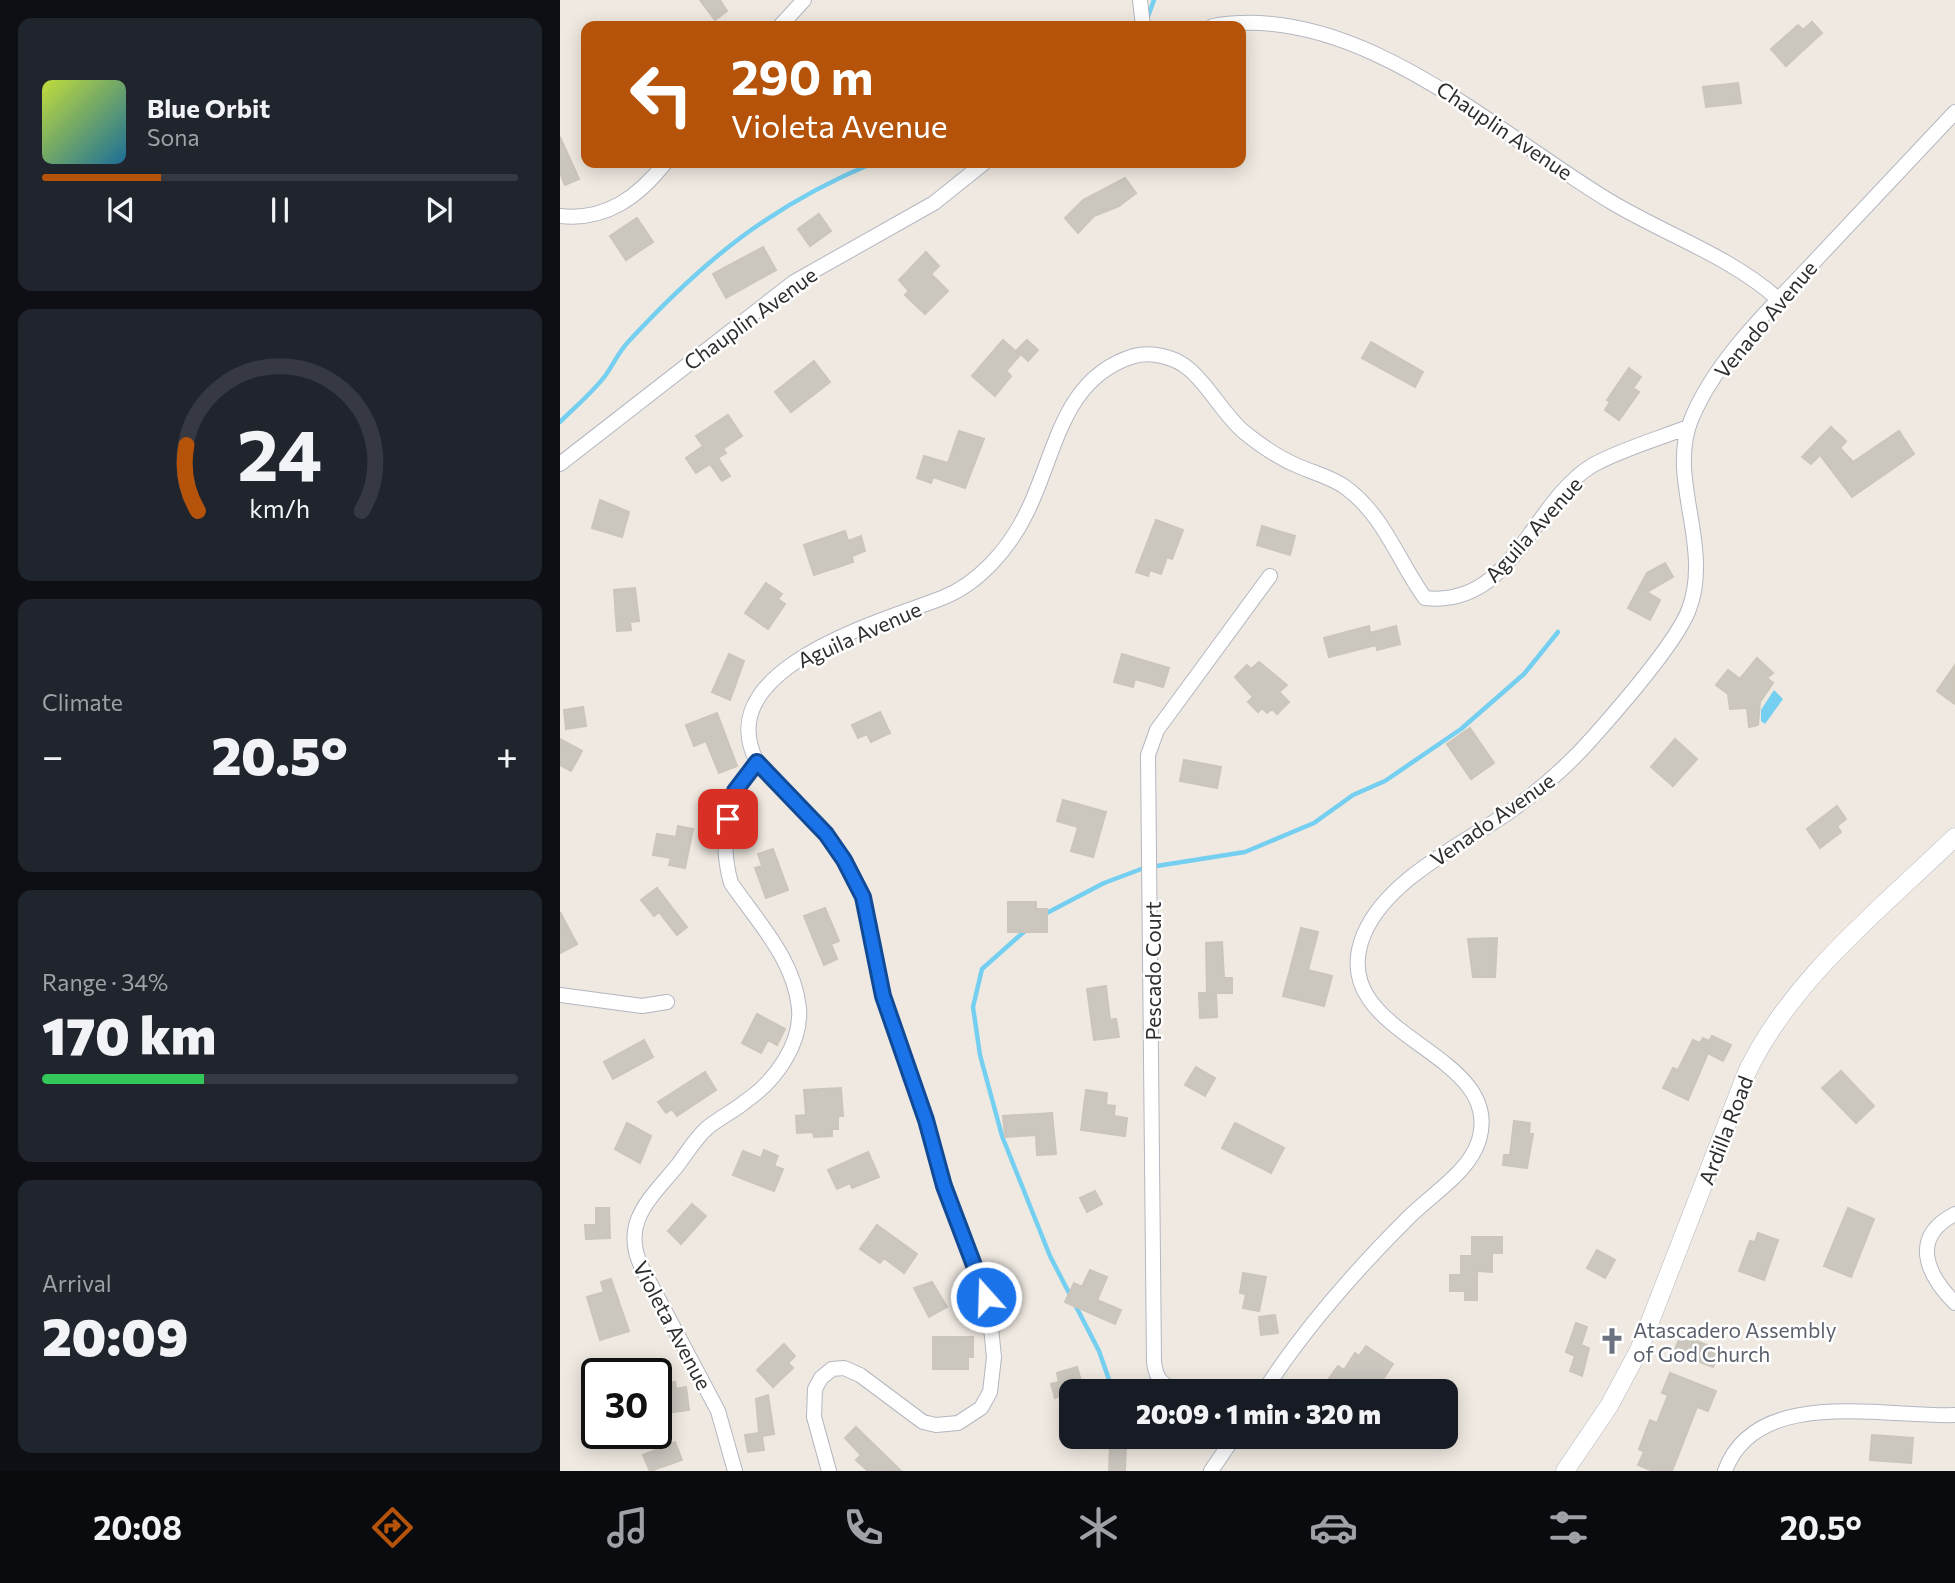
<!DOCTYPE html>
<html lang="en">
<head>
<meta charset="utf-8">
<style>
  body { margin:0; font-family:Commissioner,sans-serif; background:#20242c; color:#f1f3f6; height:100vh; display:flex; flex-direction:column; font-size:26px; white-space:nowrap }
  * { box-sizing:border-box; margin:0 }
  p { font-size:23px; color:#9ea1a6 }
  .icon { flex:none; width:38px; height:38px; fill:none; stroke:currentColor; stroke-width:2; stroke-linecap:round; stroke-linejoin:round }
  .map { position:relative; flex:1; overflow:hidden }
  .drawer { display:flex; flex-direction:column; gap:18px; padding:18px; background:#0d0f14; width:560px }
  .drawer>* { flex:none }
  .top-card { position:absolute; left:21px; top:21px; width:665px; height:147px; border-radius:14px; box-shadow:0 4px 18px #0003; background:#b45309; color:#fff; overflow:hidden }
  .speed { position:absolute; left:21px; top:1358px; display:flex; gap:14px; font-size:35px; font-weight:700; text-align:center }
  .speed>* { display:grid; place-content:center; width:91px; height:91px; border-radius:50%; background:#171b24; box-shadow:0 4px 18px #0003; line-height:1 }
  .speed .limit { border:4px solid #111; border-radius:10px; background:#fff; color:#111 }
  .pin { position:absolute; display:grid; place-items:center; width:60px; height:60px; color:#fff; margin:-30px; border-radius:14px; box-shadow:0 4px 10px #0006 }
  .me { position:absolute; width:77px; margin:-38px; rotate:340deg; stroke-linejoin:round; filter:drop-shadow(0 0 5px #0008) }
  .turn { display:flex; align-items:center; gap:24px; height:147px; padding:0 35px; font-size:32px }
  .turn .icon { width:91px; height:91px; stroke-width:2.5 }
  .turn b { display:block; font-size:49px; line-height:60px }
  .big { font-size:52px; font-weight:800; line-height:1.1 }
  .drawer .tile { flex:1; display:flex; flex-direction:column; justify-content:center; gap:10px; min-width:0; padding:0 24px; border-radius:14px; background:#20242c }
  .drawer .dial { align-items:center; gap:0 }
  .dial svg { height:182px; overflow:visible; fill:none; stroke:#363941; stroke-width:7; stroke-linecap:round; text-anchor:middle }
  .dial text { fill:#f1f3f6; stroke:none }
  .song { display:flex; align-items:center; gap:21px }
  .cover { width:84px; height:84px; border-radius:10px; background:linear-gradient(135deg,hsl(70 70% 55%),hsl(200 70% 35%)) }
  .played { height:7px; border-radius:4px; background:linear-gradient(90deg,#b45309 25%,#363941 25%) }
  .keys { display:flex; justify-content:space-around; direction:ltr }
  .heat { display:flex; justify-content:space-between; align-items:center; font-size:38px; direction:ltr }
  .charge { height:10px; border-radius:5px; background:linear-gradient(90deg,#34c759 34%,#363941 0) }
  .trip { position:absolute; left:499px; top:1379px; width:399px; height:70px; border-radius:14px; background:#171b24; box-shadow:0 4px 18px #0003; font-weight:800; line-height:70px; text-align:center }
  .tabs { display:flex; height:112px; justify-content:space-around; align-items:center; background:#090b0e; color:#9ea1a6 }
  .tabs .icon { width:49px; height:49px }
  .tabs .active { color:#b45309 }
  .tabs b { font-size:32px; color:#f1f3f6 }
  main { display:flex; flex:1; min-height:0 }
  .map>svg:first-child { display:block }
  .water { fill:#75cff0 }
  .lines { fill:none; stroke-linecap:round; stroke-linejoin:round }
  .stream { stroke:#75cff0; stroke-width:4.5 }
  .building { fill:#cbc7bf; stroke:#cbc5ba; stroke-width:2 }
  .minor-casing { stroke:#b4b7c1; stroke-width:16 }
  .tertiary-casing { stroke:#b4b7c1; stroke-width:19 }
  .minor { stroke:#fff; stroke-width:14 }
  .tertiary { stroke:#fff; stroke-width:18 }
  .route-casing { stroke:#114b97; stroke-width:18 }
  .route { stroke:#1a73e8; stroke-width:12 }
  .labels { text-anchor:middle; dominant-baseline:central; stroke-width:5; stroke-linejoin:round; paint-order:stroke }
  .street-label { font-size:21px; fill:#2e2e2e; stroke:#fff }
  .worship-label { font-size:21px; fill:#5b616d; stroke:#fff; text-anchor:start }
</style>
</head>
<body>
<main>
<section class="drawer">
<div class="tile">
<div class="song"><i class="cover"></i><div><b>Blue Orbit</b><p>Sona</p></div></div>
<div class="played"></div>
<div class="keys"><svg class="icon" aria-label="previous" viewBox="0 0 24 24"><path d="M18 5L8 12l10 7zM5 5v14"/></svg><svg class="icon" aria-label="pause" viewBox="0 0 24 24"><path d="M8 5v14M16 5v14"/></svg><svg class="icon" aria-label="next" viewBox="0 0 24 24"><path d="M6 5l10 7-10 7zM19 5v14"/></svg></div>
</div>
<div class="tile dial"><svg viewBox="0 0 100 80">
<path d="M14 69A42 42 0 1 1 86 69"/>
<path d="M14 69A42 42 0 0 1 9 40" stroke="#b45309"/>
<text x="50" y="56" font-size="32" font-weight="700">24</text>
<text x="50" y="72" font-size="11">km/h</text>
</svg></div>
<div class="tile"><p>Climate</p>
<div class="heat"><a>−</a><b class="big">20.5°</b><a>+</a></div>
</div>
<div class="tile"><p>Range · 34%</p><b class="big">170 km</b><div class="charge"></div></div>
<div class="tile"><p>Arrival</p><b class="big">20:09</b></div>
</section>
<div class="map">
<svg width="1395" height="1471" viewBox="0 0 1395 1471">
  <rect width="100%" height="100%" fill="#efe9e1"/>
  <path class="water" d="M1214 690 1223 699 1205 724 1201 721V710Z"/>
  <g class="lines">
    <path class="stream" d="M587 19 594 0
      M0 422C15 407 32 393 45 376 53 365 59 351 69 341 144 260 210 206 313 163
      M483 915 544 883 584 868 685 852 754 823 793 795 825 781 901 729 964 674 998 632
      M466 930 422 969 413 1007 420 1055 442 1136 490 1256 539 1351 553 1391
      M561 1437V1450"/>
  </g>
  <path class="building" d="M140 0H160L167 11 155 20Z
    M1252 22 1262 33 1226 66 1211 49 1238 25 1243 30Z
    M1178 83 1181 103 1146 107 1143 87Z
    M0 137 19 179 5 185 0 173Z
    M565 178 576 193 559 206 534 216 518 233 505 218 523 200Z
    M259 214 271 231 250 246 238 229Z
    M77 218 93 242 66 260 50 236Z
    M203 247 216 270 166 298 153 274Z
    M366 252 379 266 371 274 388 291 365 314 345 295 349 291 339 280Z
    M443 340 460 355 446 371 451 376 435 396 412 376Z
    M467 340 478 350 468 361 457 350Z
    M811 342 863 372 855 387 802 358Z
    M254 361 270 382 231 412 215 392Z
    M1069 368 1081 377 1073 388 1079 392 1059 420 1045 410 1050 402 1047 400Z
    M168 415 182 436 163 449 166 453 158 458 170 476 162 481 150 464 136 473 126 458 143 446 136 436Z
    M1271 427 1286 441 1280 448 1293 462 1339 431 1354 454 1292 497 1260 455 1251 464 1242 457Z
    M399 431 424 439 405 488 373 477 371 483 357 478 364 456 388 463Z
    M40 500 69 512 62 537 32 528Z
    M596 520 623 530 612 559 607 557 601 574 590 570 588 576 576 572Z
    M702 526 735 536 730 555 697 545Z
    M285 531 288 541 301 536 305 551 292 556 293 562 254 575 244 545Z
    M1105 563 1113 577 1087 592 1100 600 1090 620 1068 608 1087 573Z
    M206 583 222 594 218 599 225 604 208 629 185 613Z
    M75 588 79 621 70 622 71 630 57 631 54 590Z
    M809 626 810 633 836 626 840 644 817 650 816 645 769 657 764 638Z
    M169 654 184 661 170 700 152 692Z
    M562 654 609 668 603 687 575 679 573 687 554 682Z
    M1197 658 1213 673 1207 678 1213 683 1200 702 1198 725 1189 727 1187 708 1170 709 1168 694 1156 685 1168 670 1180 679Z
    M699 662 727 685 719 692 729 702 717 714 712 709 707 713 702 708 698 712 688 702 693 697 675 677 687 665 691 669Z
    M1395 665V704L1377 691Z
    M23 707 26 726 6 729 4 710Z
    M320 712 330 733 311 742 307 734 298 738 292 725Z
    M157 713 177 766 159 773 146 741 134 746 126 725Z
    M910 728 934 763 911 779 887 744Z
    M0 739 22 751 11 771 0 765Z
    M1115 739 1137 759 1113 786 1091 767Z
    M624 760 661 767 657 788 620 781Z
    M503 800 546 812 533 857 511 851 518 827 497 821Z
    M1277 806 1286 819 1277 826 1281 832 1260 848 1247 829Z
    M118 826 133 829 125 868 109 865 111 858 93 855 97 834 116 837Z
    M213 849 228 890 206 898 195 868 202 866 198 854Z
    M97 888 127 927 117 935 99 912 94 916 81 900Z
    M448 902H476V909H487V932H448Z
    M265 908 279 941 271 944 277 959 264 965 244 916Z
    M0 912 17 944 0 953Z
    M741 928 758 932 748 970 772 976 764 1006 723 996Z
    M937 938 935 977H913L908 939Z
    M662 942 664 978H672V993H656L657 1017 640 1018 639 993H647L646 943Z
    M546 986 550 1020 556 1019 559 1037 534 1040 527 989Z
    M197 1014 225 1029 217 1045 208 1040 201 1053 182 1043Z
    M1152 1036 1171 1045 1163 1061 1148 1053 1128 1100 1103 1088 1113 1068 1118 1070 1133 1040 1140 1043 1143 1038 1149 1041Z
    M84 1040 93 1057 53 1079 44 1062Z
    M636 1067 655 1078 645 1096 625 1085Z
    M1281 1071 1314 1106 1296 1123 1262 1088Z
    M145 1072 156 1090 117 1116 112 1109 106 1113 98 1102Z
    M281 1088 283 1116H278V1129H272V1136L254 1137 253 1132 237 1133 236 1116 246 1115 244 1090Z
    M526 1090 547 1093 546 1105 555 1106 554 1116 567 1118 565 1136 521 1130Z
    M492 1113 496 1154 477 1155 476 1135 445 1137 443 1116Z
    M954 1121 970 1123 969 1134H973L967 1168 943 1165 944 1155H950Z
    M67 1123 91 1136 80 1163 55 1149Z
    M675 1123 724 1148 711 1173 662 1148Z
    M204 1150 218 1156 214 1166 223 1169 214 1191 173 1175 183 1151 201 1158Z
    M308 1152 319 1177 292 1188 290 1183 277 1189 268 1170Z
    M535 1191 542 1204 527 1212 520 1198Z
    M132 1204 146 1216 121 1244 108 1231Z
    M36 1208H49L50 1238 26 1239 25 1225H36Z
    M1288 1208 1314 1219 1291 1277 1264 1266Z
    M317 1225 357 1254 344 1273 324 1258 320 1263 300 1249Z
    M1198 1233 1218 1240 1204 1280 1179 1271 1190 1241 1195 1242Z
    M912 1237H942V1253H932V1272L917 1271V1300H905V1291H890V1275H901V1256H912Z
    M1037 1250 1055 1260 1045 1278 1027 1268Z
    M530 1270 547 1277 537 1300 561 1310 555 1324 505 1302 514 1283 522 1287Z
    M683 1273 706 1277 699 1311 683 1308 686 1294 680 1293Z
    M51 1279 69 1331 40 1340 27 1297 44 1292 41 1282Z
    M372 1282 387 1307 369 1317 354 1288Z
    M715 1315 718 1333 701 1335 699 1317Z
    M1016 1323 1027 1327 1021 1345 1029 1348 1022 1376 1010 1371 1015 1356 1006 1352Z
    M1121 1335 1160 1350 1153 1367 1114 1352Z
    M373 1337H413V1357H408V1369H373Z
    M224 1344 235 1356 228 1363 233 1368 213 1387 197 1370Z
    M806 1346 833 1364 815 1391H785L768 1380 778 1366 784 1370 795 1353 799 1356Z
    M108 1367 109 1383 115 1382 116 1389 126 1387 129 1410 96 1414V1368Z
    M517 1367 524 1391H511L495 1398 491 1384 499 1382 497 1373Z
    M1110 1373 1156 1391 1148 1411 1137 1407 1112 1471H1093L1078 1465 1084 1452 1079 1449 1090 1420 1097 1423 1108 1395 1102 1393Z
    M208 1395 214 1434 202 1436 204 1450 188 1452 185 1435 199 1433 196 1399Z
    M296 1427 341 1471H308L296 1460 301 1455 285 1438Z
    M1312 1435 1353 1438 1351 1463 1310 1460Z
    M115 1442 122 1460 90 1471 83 1455Z
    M550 1445 566 1446 565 1471H549Z"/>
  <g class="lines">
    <defs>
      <path id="minor" d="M580 0 583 26
        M220 26 244 0
        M653 26C797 0 938 135 1053 203 1107 235 1171 257 1218 299
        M0 216C46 221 78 197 105 163
        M0 464 234 282 374 203 424 163
        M0 995 82 1006 107 1002
        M1395 1214C1350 1237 1366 1274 1395 1303
        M620 1391C602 1386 596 1379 594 1362L588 755 597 730 710 576
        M704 1391C744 1329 795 1271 847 1219 870 1195 909 1173 919 1140 946 1049 761 1037 804 934 828 878 902 845 949 812 980 790 1010 764 1035 735 1059 708 1118 640 1129 609 1134 596 1136 581 1136 568 1137 519 1112 467 1131 420 1152 368 1197 321 1236 281 1289 225 1342 168 1395 112
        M175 1471 158 1411 82 1268C60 1223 90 1199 117 1166 126 1154 135 1139 147 1128 159 1118 174 1111 186 1101 215 1081 242 1044 239 1008 234 959 197 921 171 883 163 856 163 820 174 794 179 783 190 772 197 762
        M269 1471 254 1417 255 1389 261 1378 272 1369 284 1368 300 1375 363 1422 376 1425 398 1423 421 1408 430 1392 434 1357 430 1318 426 1297 384 1186 366 1120 323 996 303 897 284 860 266 834 197 762C148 668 323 621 382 598 418 584 449 549 466 514 496 455 501 378 574 356 591 351 615 357 629 369 650 387 663 414 684 432 700 445 719 458 738 466 754 473 771 477 785 487 824 515 838 561 865 598 953 608 971 502 1033 465 1062 449 1098 439 1128 427
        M651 1471 674 1437
        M1165 1471C1196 1385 1327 1418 1395 1415"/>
      <path id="tertiary" d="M1005 1471 1049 1406 1079 1350 1187 1072C1233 977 1320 910 1395 837"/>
    </defs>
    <use href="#minor" class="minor-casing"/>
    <use href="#tertiary" class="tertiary-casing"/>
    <use href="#minor" class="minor"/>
    <use href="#tertiary" class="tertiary"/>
  </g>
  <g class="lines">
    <defs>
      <path id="route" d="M168 819 175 791 197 762 266 834 284 860 303 897 323 996 366 1120 384 1186 426 1297"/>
    </defs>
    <use href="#route" class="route-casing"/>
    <use href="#route" class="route"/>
  </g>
  <defs>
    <symbol id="church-bare" viewBox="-9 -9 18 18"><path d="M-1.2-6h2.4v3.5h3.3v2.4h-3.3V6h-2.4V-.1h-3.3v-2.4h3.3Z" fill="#6b7280" stroke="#fff" stroke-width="2.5" paint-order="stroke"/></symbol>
  </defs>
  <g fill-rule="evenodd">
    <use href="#church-bare" x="1033" y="1322" width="38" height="38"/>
  </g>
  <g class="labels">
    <g class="street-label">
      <text transform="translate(945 130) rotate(34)">Chauplin Avenue</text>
      <text transform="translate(190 318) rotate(-36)">Chauplin Avenue</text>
      <text transform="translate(1205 319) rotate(-50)">Venado Avenue</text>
      <text transform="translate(973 529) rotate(-48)">Aguila Avenue</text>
      <text transform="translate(299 634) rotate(-24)">Aguila Avenue</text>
      <text transform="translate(932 819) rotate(-35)">Venado Avenue</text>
      <text transform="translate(592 971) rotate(-90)">Pescado Court</text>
      <text transform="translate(1165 1130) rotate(-69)">Ardilla Road</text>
      <text transform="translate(113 1325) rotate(62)">Violeta Avenue</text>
    </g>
    <g class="worship-label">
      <text x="1073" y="1329">Atascadero Assembly<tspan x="1073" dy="24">of God Church</tspan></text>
    </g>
  </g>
</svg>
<div class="speed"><div class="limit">30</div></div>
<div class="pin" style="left:168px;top:819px;background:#d93025"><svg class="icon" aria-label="arrive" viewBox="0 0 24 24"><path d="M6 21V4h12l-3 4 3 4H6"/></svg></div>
<svg class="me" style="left:426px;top:1297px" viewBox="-20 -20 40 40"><circle r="17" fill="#1a73e8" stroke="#fff" stroke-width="3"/><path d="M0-11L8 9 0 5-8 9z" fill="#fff"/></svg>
<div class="trip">20:09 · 1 min · 320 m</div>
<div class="top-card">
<div class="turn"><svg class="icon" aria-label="left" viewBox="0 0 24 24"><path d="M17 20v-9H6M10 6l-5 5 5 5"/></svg><div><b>290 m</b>Violeta Avenue</div></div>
</div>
</div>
</main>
<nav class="tabs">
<b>20:08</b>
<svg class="icon active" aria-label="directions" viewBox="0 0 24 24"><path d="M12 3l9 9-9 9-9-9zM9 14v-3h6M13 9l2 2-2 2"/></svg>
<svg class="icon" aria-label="music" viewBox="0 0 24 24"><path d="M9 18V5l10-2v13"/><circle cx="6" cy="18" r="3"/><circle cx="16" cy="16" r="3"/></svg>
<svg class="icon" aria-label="phone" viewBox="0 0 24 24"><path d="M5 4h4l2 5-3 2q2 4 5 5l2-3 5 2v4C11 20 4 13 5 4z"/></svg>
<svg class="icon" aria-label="climate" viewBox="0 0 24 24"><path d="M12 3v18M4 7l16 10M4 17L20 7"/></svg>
<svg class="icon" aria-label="car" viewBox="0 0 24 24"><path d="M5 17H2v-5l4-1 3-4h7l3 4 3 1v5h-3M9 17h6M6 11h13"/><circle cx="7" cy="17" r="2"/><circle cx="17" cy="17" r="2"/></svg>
<svg class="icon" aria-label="filters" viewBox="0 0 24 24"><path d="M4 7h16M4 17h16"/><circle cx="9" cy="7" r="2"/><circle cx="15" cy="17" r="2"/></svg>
<b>20.5°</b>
</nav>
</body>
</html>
